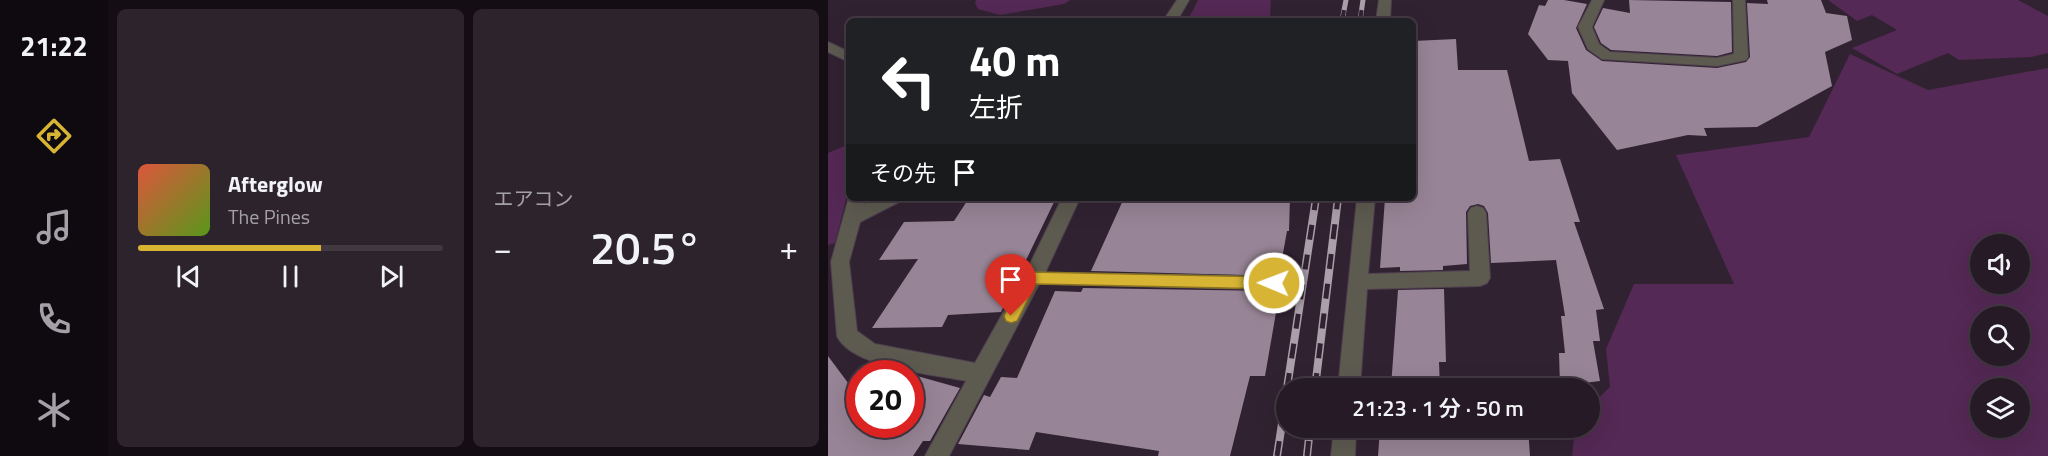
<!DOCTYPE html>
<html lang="ja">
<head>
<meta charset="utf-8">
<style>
  body { margin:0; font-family:"Titillium Web","Noto Sans JP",sans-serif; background:#2d232d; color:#f1f3f6; height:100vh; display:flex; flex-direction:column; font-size:22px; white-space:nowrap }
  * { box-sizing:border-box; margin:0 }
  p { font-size:20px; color:#a3a1a7 }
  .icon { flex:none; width:33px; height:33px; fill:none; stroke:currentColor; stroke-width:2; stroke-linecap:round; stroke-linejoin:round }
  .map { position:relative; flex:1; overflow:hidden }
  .sheet { display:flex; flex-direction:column; gap:9px; padding:9px; background:#140e14; width:720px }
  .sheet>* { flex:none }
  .guide { position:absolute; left:18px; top:18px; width:570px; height:183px; border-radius:9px; box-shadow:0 6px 24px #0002,0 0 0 2px #423842; background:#202124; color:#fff; overflow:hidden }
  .buttons { position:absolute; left:1142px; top:234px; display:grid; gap:12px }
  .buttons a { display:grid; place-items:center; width:60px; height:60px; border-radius:50%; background:#251a25; box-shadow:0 6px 24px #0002,0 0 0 2px #423842; font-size:30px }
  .speed { position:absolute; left:18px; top:360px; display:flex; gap:12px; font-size:30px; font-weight:700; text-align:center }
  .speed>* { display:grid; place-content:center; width:78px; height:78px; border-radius:50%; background:#251a25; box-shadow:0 6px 24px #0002,0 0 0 2px #423842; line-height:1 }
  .speed .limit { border:9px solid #d22; background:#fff; color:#111 }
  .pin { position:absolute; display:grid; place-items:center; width:51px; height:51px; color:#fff; margin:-62px -26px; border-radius:50% 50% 50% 0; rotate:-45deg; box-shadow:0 0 6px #0007 }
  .pin .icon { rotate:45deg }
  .me { position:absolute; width:66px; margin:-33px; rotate:271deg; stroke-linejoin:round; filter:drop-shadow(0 0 4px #0008) }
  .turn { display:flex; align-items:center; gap:21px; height:126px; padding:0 24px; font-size:27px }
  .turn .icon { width:78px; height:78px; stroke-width:2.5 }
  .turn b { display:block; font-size:42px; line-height:51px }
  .then { display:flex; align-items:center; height:57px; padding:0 24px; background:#0003; gap:12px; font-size:22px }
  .big { font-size:45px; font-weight:600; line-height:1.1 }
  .sheet .widget { flex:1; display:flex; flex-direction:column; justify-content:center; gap:9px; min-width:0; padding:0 21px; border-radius:9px; background:#2d232d }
  .song { display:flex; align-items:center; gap:18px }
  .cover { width:72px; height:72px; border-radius:9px; background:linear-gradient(135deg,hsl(10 70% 55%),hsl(90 70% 35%)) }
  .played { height:6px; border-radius:3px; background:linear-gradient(90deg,#d7b434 60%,#423842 60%) }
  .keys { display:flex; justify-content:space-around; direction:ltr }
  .heat { display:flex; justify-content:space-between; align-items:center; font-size:33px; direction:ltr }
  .sheet .tiles { flex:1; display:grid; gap:9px; grid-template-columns:repeat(2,1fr) }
  .trip { position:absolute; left:448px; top:378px; width:324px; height:60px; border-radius:30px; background:#251a25; box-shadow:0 6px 24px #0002,0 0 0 2px #423842; font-weight:600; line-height:60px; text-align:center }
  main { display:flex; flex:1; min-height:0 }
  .menu { display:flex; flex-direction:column; width:108px; justify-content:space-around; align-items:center; background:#0f0a0f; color:#a3a1a7 }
  .menu .icon { width:42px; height:42px }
  .menu .on { color:#d7b434 }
  .menu b { font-size:27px; color:#f1f3f6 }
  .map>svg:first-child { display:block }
  .green { fill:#542955; fill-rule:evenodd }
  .building { fill:#978496 }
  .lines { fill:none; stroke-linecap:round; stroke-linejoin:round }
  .lane-casing { stroke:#4e404e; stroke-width:1 }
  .street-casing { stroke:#4e404e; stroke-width:2 }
  .lane { fill:#5d5a50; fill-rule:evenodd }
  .street { fill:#5d5a50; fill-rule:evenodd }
  .rail-far1-casing { stroke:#ab9fab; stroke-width:5 }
  .rail-casing { stroke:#ab9fab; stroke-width:8 }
  .rail-far1 { stroke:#312231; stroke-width:4; stroke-dasharray:11; stroke-linecap:butt }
  .rail { stroke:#312231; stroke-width:5; stroke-dasharray:15; stroke-linecap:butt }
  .route { fill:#d7b434; stroke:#8c7522; stroke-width:1.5 }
</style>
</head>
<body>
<main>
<nav class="menu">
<b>21:22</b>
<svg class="icon on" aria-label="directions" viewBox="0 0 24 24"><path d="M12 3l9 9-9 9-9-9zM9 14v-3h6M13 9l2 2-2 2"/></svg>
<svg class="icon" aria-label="music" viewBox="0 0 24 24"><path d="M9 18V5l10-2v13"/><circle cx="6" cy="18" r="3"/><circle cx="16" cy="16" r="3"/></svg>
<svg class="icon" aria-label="phone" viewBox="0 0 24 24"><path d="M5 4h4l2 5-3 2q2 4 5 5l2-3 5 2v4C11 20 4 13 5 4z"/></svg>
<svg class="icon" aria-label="climate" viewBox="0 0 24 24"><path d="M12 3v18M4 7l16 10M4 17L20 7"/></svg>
</nav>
<section class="sheet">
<div class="tiles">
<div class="widget">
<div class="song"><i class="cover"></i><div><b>Afterglow</b><p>The Pines</p></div></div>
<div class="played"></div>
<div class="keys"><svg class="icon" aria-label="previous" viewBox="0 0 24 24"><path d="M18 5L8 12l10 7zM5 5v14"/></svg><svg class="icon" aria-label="pause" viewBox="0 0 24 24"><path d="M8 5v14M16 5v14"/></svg><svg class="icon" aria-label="next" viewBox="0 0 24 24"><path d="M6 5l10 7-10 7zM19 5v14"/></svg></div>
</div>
<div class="widget"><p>エアコン</p>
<div class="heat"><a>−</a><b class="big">20.5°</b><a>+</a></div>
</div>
</div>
</section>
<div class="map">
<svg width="1220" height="456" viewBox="0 0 1220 456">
  <rect width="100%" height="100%" fill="#312231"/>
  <path class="green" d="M148 0H242L236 4 172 15 150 9 147 3Z
    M370 0H443L442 18H361Z
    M1000 0H1190L1220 16V53L1203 57 1131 60 1120 53 1069 74 1024 48 1069 30 1044 15 1029 21Z
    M1022 54 1100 90 1220 68V456H744L747 428H762V406L782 387 778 349 806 284H906L848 155 981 137ZM1191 244V284H1152V244ZM1191 316V356H1152V316ZM1191 388V428H1152V388Z
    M21 144V188L7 243 0 245V153Z"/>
  <path class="building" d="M720 0H736L759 4 748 28 758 50 774 61 889 68 918 62 922 57 919 3 940 4 939 0H993L998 13 1019 16 1024 40 997 52 1004 86 929 127 876 128 879 136 860 135 789 150 744 93 740 61 720 60 700 34 711 5 717 6Z
    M801 0 903 2 904 52 889 56 783 50 773 43 766 27 775 8 802 13Z
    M628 39 630 70H679L701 161 732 159 752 222H746L776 309 768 310 772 341H765L772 381 732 386 731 353H737L733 316H737L728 260 663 263 660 213 656 206 650 204 642 206 638 212 639 264 615 266V270L572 271V267L552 268 557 198H585V41Z
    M141 198H228L173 312 120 315 114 327 44 328 90 259 51 260 76 222 126 221Z
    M296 198H462L461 231H459L451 276 263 271Z
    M255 288 448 291 446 301H450L437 376H422L402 456H330L331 451 208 432 201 450 130 444 156 395 162 397 173 377 189 378 227 291 253 292Z
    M616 289 618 362H611L612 388H555L556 386 563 387 570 290Z
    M0 356 32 399V424H82V374L132 388 102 441H95L85 456H0Z
    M552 428H700L702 456H550Z"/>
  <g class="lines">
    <defs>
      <path id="lane" d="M204 272 445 276 451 278 453 283 451 288 445 290 204 284 198 283 196 278 198 273Z"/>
      <path id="street" d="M349 0H361L349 21H335Z
        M551 0H563L562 21H548Z
        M764 0H776L764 27 771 44 782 52 889 58 906 54 905 0H917L920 57 918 60 889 66 774 59 760 49 750 27Z
        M0 42 21 52V62L0 52Z
        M21 197 38 198 36 204 49 198H74L71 202 32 222 21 262 29 331 47 344 147 363 200 268 234 198H252L218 271 121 456H97L138 381C105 374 24 368 9 336L3 262Z
        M529 198H547L540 274 642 271 640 213 643 208 649 206 655 208 658 213 662 278 659 283 652 286 539 289 532 388H510Z
        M506 428H528L527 456H503Z"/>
    </defs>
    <use href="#lane" class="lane-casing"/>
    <use href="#street" class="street-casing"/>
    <use href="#lane" class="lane"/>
    <use href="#street" class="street"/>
    <defs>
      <path id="rail-far1" d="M514 21 518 0
        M532 21 535 0"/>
      <path id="rail" d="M459 388 488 198
        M487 388 510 198
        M449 456 459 391
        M479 456 482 428"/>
    </defs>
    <use href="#rail-far1" class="rail-far1-casing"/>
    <use href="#rail" class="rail-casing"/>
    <use href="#rail-far1" class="rail-far1"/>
    <use href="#rail" class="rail"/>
  </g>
  <path class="route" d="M204 272 446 277 451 279 453 283 451 288 446 289 208 284 189 321 183 323 178 321 176 316 178 312 199 274Z"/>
</svg>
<div class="buttons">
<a><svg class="icon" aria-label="sound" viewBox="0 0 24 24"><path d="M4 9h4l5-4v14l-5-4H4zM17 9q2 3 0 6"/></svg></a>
<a><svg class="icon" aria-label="search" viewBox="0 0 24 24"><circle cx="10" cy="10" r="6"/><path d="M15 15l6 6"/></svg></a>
<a><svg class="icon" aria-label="layers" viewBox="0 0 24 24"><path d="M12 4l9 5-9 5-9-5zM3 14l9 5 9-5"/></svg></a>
</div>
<div class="speed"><div class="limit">20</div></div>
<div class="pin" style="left:183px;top:316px;background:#d93025"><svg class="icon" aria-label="arrive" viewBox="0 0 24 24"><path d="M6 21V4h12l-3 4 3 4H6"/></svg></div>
<svg class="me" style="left:446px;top:283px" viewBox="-20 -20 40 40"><circle r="17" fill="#d7b434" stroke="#fff" stroke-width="3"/><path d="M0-11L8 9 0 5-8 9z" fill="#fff"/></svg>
<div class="trip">21:23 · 1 分 · 50 m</div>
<div class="guide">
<div class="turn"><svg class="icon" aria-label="left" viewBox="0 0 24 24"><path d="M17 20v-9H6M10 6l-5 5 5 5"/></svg><div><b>40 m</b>左折</div></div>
<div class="then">その先<svg class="icon" aria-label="arrive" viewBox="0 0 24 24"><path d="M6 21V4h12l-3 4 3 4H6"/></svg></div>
</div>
</div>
</main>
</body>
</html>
